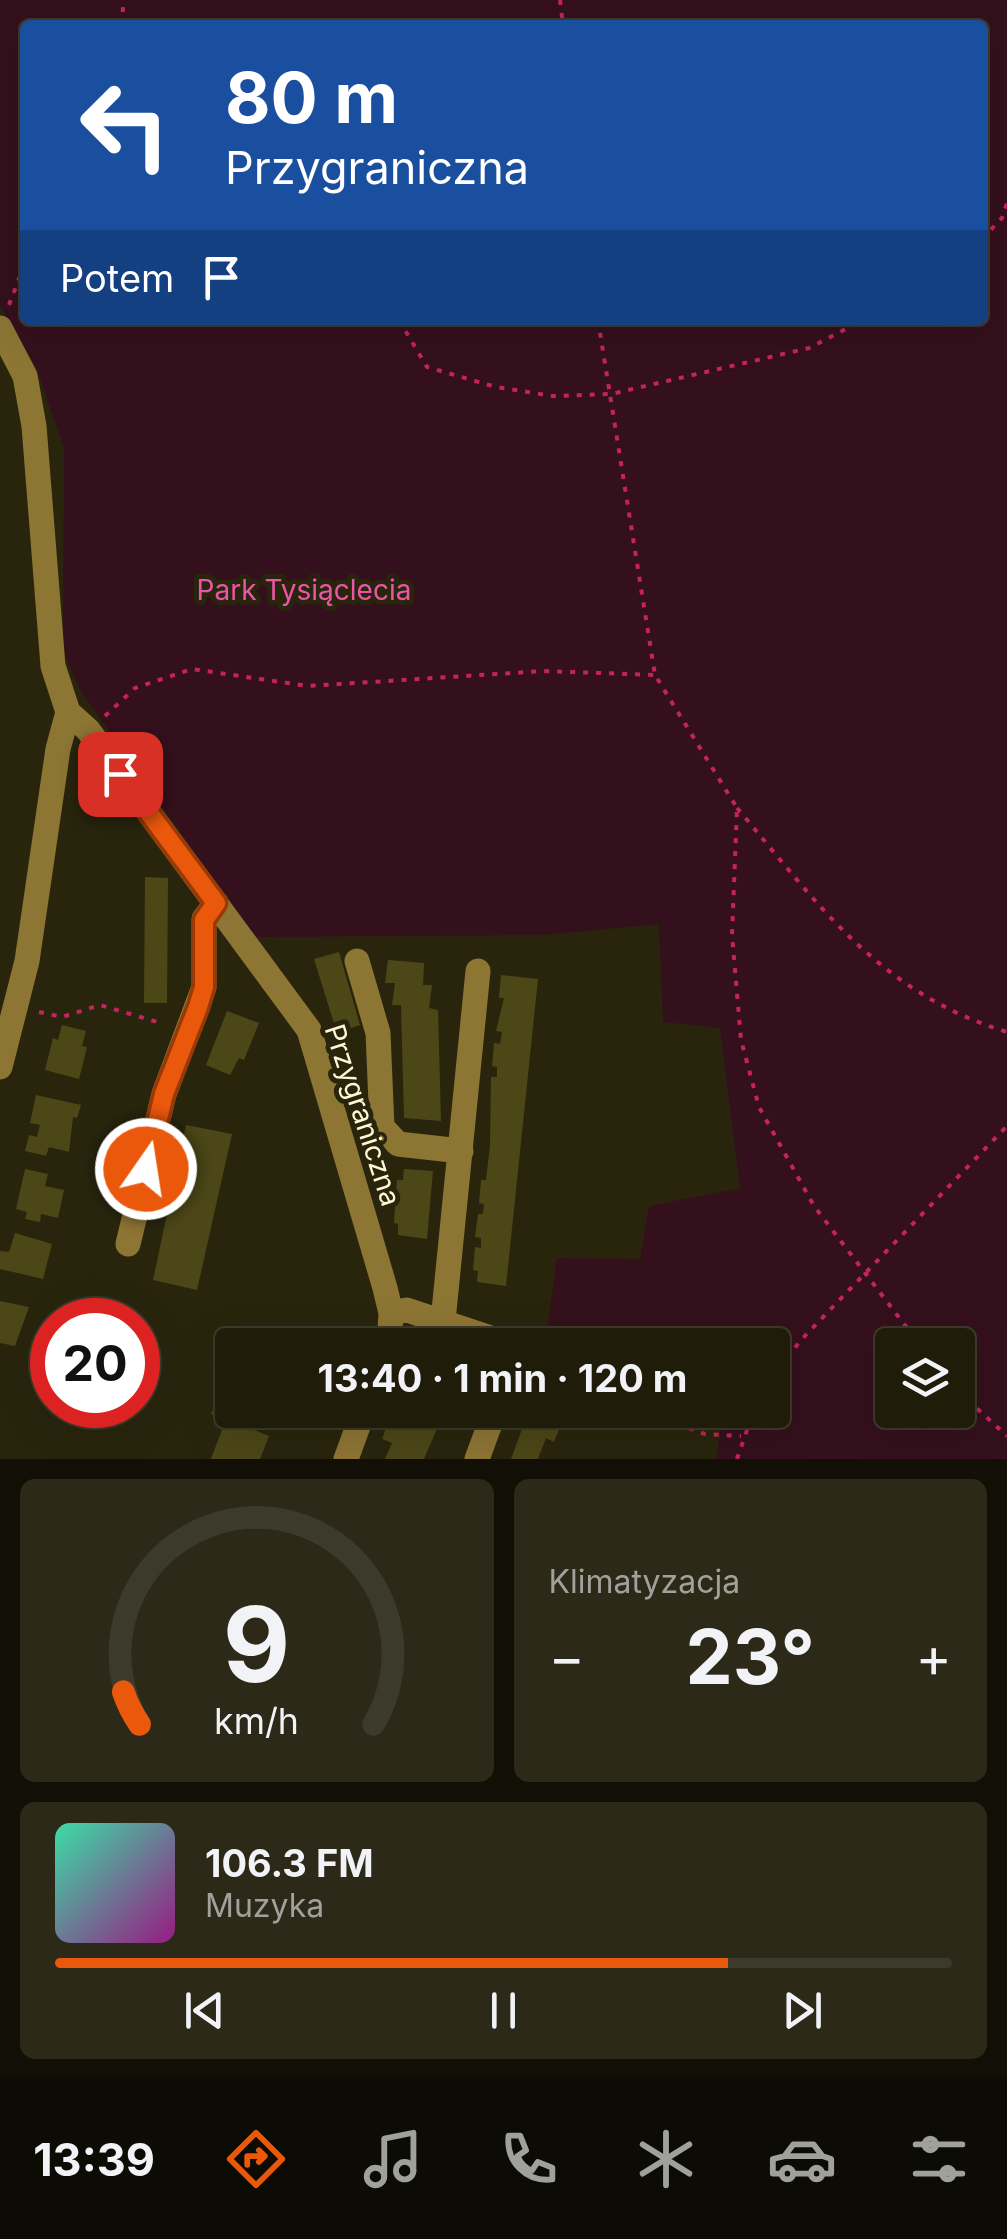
<!DOCTYPE html>
<html lang="pl">
<head>
<meta charset="utf-8">
<style>
  body { margin:0; font-family:Inter,sans-serif; background:#2c2918; color:#f1f3f6; height:100vh; display:flex; flex-direction:column; font-size:38px; white-space:nowrap }
  * { box-sizing:border-box; margin:0 }
  p { font-size:32px; color:#a1a19c }
  .icon { flex:none; width:55px; height:55px; fill:none; stroke:currentColor; stroke-width:2; stroke-linecap:round; stroke-linejoin:round }
  .map { position:relative; height:1459px; overflow:hidden }
  .details { display:flex; flex-direction:column; gap:20px; padding:20px; background:#110f06; flex:1 }
  .details>* { flex:none }
  .hud { position:absolute; left:20px; top:20px; width:968px; height:305px; border-radius:10px; box-shadow:0 10px 40px #0002,0 0 0 2px #3c3a2b; background:#1a4fa0; color:#fff; overflow:hidden }
  .buttons { position:absolute; left:875px; top:1328px; display:grid; gap:20px }
  .buttons a { display:grid; place-items:center; width:100px; height:100px; border-radius:10px; background:#1f1c0a; box-shadow:0 10px 40px #0002,0 0 0 2px #3c3a2b; font-size:50px }
  .speed { position:absolute; left:30px; top:1298px; display:flex; gap:20px; font-size:50px; font-weight:700; text-align:center }
  .speed>* { display:grid; place-content:center; width:130px; height:130px; border-radius:50%; background:#1f1c0a; box-shadow:0 10px 40px #0002,0 0 0 2px #3c3a2b; line-height:1 }
  .speed .limit { border:15px solid #d22; background:#fff; color:#111 }
  .pin { position:absolute; display:grid; place-items:center; width:85px; height:85px; color:#fff; margin:-42px; border-radius:20px; box-shadow:0 5px 15px #0006 }
  .me { position:absolute; width:110px; margin:-55px; rotate:13deg; stroke-linejoin:round; filter:drop-shadow(0 0 8px #0008) }
  .turn { display:flex; align-items:center; gap:35px; height:210px; padding:0 40px; font-size:45px }
  .turn .icon { width:130px; height:130px; stroke-width:2.5 }
  .turn b { display:block; font-size:70px; line-height:85px }
  .then { display:flex; align-items:center; height:95px; padding:0 40px; background:#0003; gap:20px; font-size:38px }
  .big { font-size:75px; font-weight:700; line-height:1.1 }
  .details .card { flex:1; display:flex; flex-direction:column; justify-content:center; gap:15px; min-width:0; padding:0 35px; border-radius:15px; background:#2c2918 }
  .details .dial { align-items:center; gap:0 }
  .dial svg { height:260px; overflow:visible; fill:none; stroke:#3c3a2b; stroke-width:7; stroke-linecap:round; text-anchor:middle }
  .dial text { fill:#f1f3f6; stroke:none }
  .song { display:flex; align-items:center; gap:30px }
  .cover { width:120px; height:120px; border-radius:15px; background:linear-gradient(135deg,hsl(160 70% 55%),hsl(310 70% 35%)) }
  .played { height:10px; border-radius:5px; background:linear-gradient(90deg,#ea580c 75%,#3c3a2b 75%) }
  .keys { display:flex; justify-content:space-around; direction:ltr }
  .heat { display:flex; justify-content:space-between; align-items:center; font-size:55px; direction:ltr }
  .details .tiles { flex:1; display:grid; gap:20px; grid-template-columns:1fr 1fr }
  .card:last-child { grid-column:span 2 }
  .trip { position:absolute; left:215px; top:1328px; width:575px; height:100px; border-radius:10px; background:#1f1c0a; box-shadow:0 10px 40px #0002,0 0 0 2px #3c3a2b; font-weight:700; line-height:100px; text-align:center }
  .tabs { display:flex; height:160px; justify-content:space-around; align-items:center; background:#0c0b04; color:#a1a19c }
  .tabs .icon { width:70px; height:70px }
  .tabs .current { color:#ea580c }
  .tabs b { font-size:45px; color:#f1f3f6 }
  .map>svg:first-child { display:block }
  .green { fill:#34101c; fill-rule:evenodd }
  .building { fill:#4c4717 }
  .lines { fill:none; stroke-linecap:round; stroke-linejoin:round }
  .path { stroke:#c5235e; stroke-width:4; stroke-dasharray:5 8; stroke-linecap:butt }
  .minor { stroke:#8d7534; stroke-width:25 }
  .route-casing { stroke:#983908; stroke-width:25 }
  .route { stroke:#ea580c; stroke-width:18 }
  .labels { text-anchor:middle; dominant-baseline:central; stroke-width:10; stroke-linejoin:round; paint-order:stroke }
  .park-label { font-size:28px; fill:#ec54a8; stroke:#29250d }
  .street-label { font-size:28px; fill:#fff7d5; stroke:#29250d }
</style>
</head>
<body>
<div class="map">
<svg width="1007" height="1459" viewBox="0 0 1007 1459">
  <rect width="100%" height="100%" fill="#29250d"/>
  <path class="green" d="M0 0H1007V1459H716L721 1429 662 1410H772V1345H545L557 1258 640 1259 649 1206 740 1188 720 1028 663 1022 659 924 544 935 253 937 79 688 63 650 64 448 36 367 0 306ZM25 25H982V320H25ZM892 1345H958V1410H892Z"/>
  <path class="building" d="M145 877 168 878 167 1003H144Z
    M339 952 360 1025 337 1033 314 959Z
    M388 960 424 963 423 985H432L429 1008 438 1010 441 1121 404 1118 401 1005H392L395 983H385Z
    M501 975 538 979 506 1286 477 1282 478 1271 473 1270 475 1247 481 1248V1238L475 1237 478 1214H483L484 1204 479 1203 481 1180H486L490 1146 491 1077H497V1067L492 1066 494 1043 500 1044 502 1032 496 1031 504 998H499Z
    M227 1011 259 1023 244 1060 239 1058 230 1075 206 1065Z
    M62 1025 86 1031 82 1046 87 1047 79 1079 45 1070 53 1038 58 1040Z
    M36 1095 81 1105 77 1118 73 1117 69 1152 49 1147 46 1156 25 1151 29 1135 37 1137 40 1125 30 1123Z
    M186 1125 232 1134 197 1290 153 1280Z
    M25 1169 48 1174 45 1186 64 1190 58 1218 41 1214 40 1222 25 1219 27 1212 16 1209Z
    M404 1169 433 1171 427 1239 398 1235V1224L394 1223 397 1180H403Z
    M15 1233 52 1244 43 1279 0 1269V1251L9 1252Z
    M0 1301 29 1307 15 1346 0 1343Z
    M224 1399 232 1402V1410H248L245 1418 253 1421 250 1428 269 1436 260 1459H211L226 1419 211 1414 216 1401Z
    M393 1410H445L424 1459H385L392 1443 382 1439Z
    M518 1410H539L563 1419 554 1442 546 1438 538 1459H511L522 1429 524 1417 516 1414Z"/>
  <g class="lines">
    <path class="path" d="M560 0 563 25
      M121 25 124 0
      M982 239 1002 218 1007 203
      M9 305 25 263
      M399 320 427 367 496 387 553 396 611 394 809 348 863 320
      M598 320 655 675 737 808 732 935 741 1040 759 1107 814 1206 920 1345
      M105 716 135 688 192 669 308 686 544 671 655 675
      M737 808C819 905 879 993 1007 1032
      M39 1012 62 1017 100 1005 164 1024
      M772 1379 800 1341 1007 1126
      M958 1391 1007 1436
      M640 1410 705 1434 741 1436
      M737 1459 754 1410"/>
    <path class="minor" d="M0 328 25 376 34 426 53 666 68 712 58 749 27 961 0 1067
      M68 712 88 730 309 1030 385 1288 391 1313 389 1345
      M357 961 378 1033 382 1127 398 1144 461 1151
      M128 1244 164 1094 204 987V919L216 903
      M391 1313 407 1310 488 1337 499 1345
      M443 1321 478 971
      M346 1459 364 1410
      M477 1459 495 1410"/>
  </g>
  <g class="lines">
    <defs>
      <path id="route" d="M120 774 216 903 204 920V987L198 1007 164 1094 146 1169"/>
    </defs>
    <use href="#route" class="route-casing"/>
    <use href="#route" class="route"/>
  </g>
  <g class="labels">
    <g class="park-label">
      <text x="304" y="590">Park Tysiąclecia</text>
    </g>
    <g class="street-label">
      <text transform="translate(363 1115) rotate(72)">Przygraniczna</text>
    </g>
  </g>
</svg>
<div class="buttons">
<a><svg class="icon" aria-label="layers" viewBox="0 0 24 24"><path d="M12 4l9 5-9 5-9-5zM3 14l9 5 9-5"/></svg></a>
</div>
<div class="speed"><div class="limit">20</div></div>
<div class="pin" style="left:120px;top:774px;background:#d93025"><svg class="icon" aria-label="arrive" viewBox="0 0 24 24"><path d="M6 21V4h12l-3 4 3 4H6"/></svg></div>
<svg class="me" style="left:146px;top:1169px" viewBox="-20 -20 40 40"><circle r="17" fill="#ea580c" stroke="#fff" stroke-width="3"/><path d="M0-11L8 9 0 5-8 9z" fill="#fff"/></svg>
<div class="trip">13:40 · 1 min · 120 m</div>
<div class="hud">
<div class="turn"><svg class="icon" aria-label="left" viewBox="0 0 24 24"><path d="M17 20v-9H6M10 6l-5 5 5 5"/></svg><div><b>80 m</b>Przygraniczna</div></div>
<div class="then">Potem<svg class="icon" aria-label="arrive" viewBox="0 0 24 24"><path d="M6 21V4h12l-3 4 3 4H6"/></svg></div>
</div>
</div>
<section class="details">
<div class="tiles">
<div class="card dial"><svg viewBox="0 0 100 80">
<path d="M14 69A42 42 0 1 1 86 69"/>
<path d="M14 69A42 42 0 0 1 9 59" stroke="#ea580c"/>
<text x="50" y="56" font-size="32" font-weight="700">9</text>
<text x="50" y="72" font-size="11">km/h</text>
</svg></div>
<div class="card"><p>Klimatyzacja</p>
<div class="heat"><a>−</a><b class="big">23°</b><a>+</a></div>
</div>
<div class="card">
<div class="song"><i class="cover"></i><div><b>106.3 FM</b><p>Muzyka</p></div></div>
<div class="played"></div>
<div class="keys"><svg class="icon" aria-label="previous" viewBox="0 0 24 24"><path d="M18 5L8 12l10 7zM5 5v14"/></svg><svg class="icon" aria-label="pause" viewBox="0 0 24 24"><path d="M8 5v14M16 5v14"/></svg><svg class="icon" aria-label="next" viewBox="0 0 24 24"><path d="M6 5l10 7-10 7zM19 5v14"/></svg></div>
</div>
</div>
</section>
<nav class="tabs">
<b>13:39</b>
<svg class="icon current" aria-label="directions" viewBox="0 0 24 24"><path d="M12 3l9 9-9 9-9-9zM9 14v-3h6M13 9l2 2-2 2"/></svg>
<svg class="icon" aria-label="music" viewBox="0 0 24 24"><path d="M9 18V5l10-2v13"/><circle cx="6" cy="18" r="3"/><circle cx="16" cy="16" r="3"/></svg>
<svg class="icon" aria-label="phone" viewBox="0 0 24 24"><path d="M5 4h4l2 5-3 2q2 4 5 5l2-3 5 2v4C11 20 4 13 5 4z"/></svg>
<svg class="icon" aria-label="climate" viewBox="0 0 24 24"><path d="M12 3v18M4 7l16 10M4 17L20 7"/></svg>
<svg class="icon" aria-label="car" viewBox="0 0 24 24"><path d="M5 17H2v-5l4-1 3-4h7l3 4 3 1v5h-3M9 17h6M6 11h13"/><circle cx="7" cy="17" r="2"/><circle cx="17" cy="17" r="2"/></svg>
<svg class="icon" aria-label="filters" viewBox="0 0 24 24"><path d="M4 7h16M4 17h16"/><circle cx="9" cy="7" r="2"/><circle cx="15" cy="17" r="2"/></svg>
</nav>
</body>
</html>
